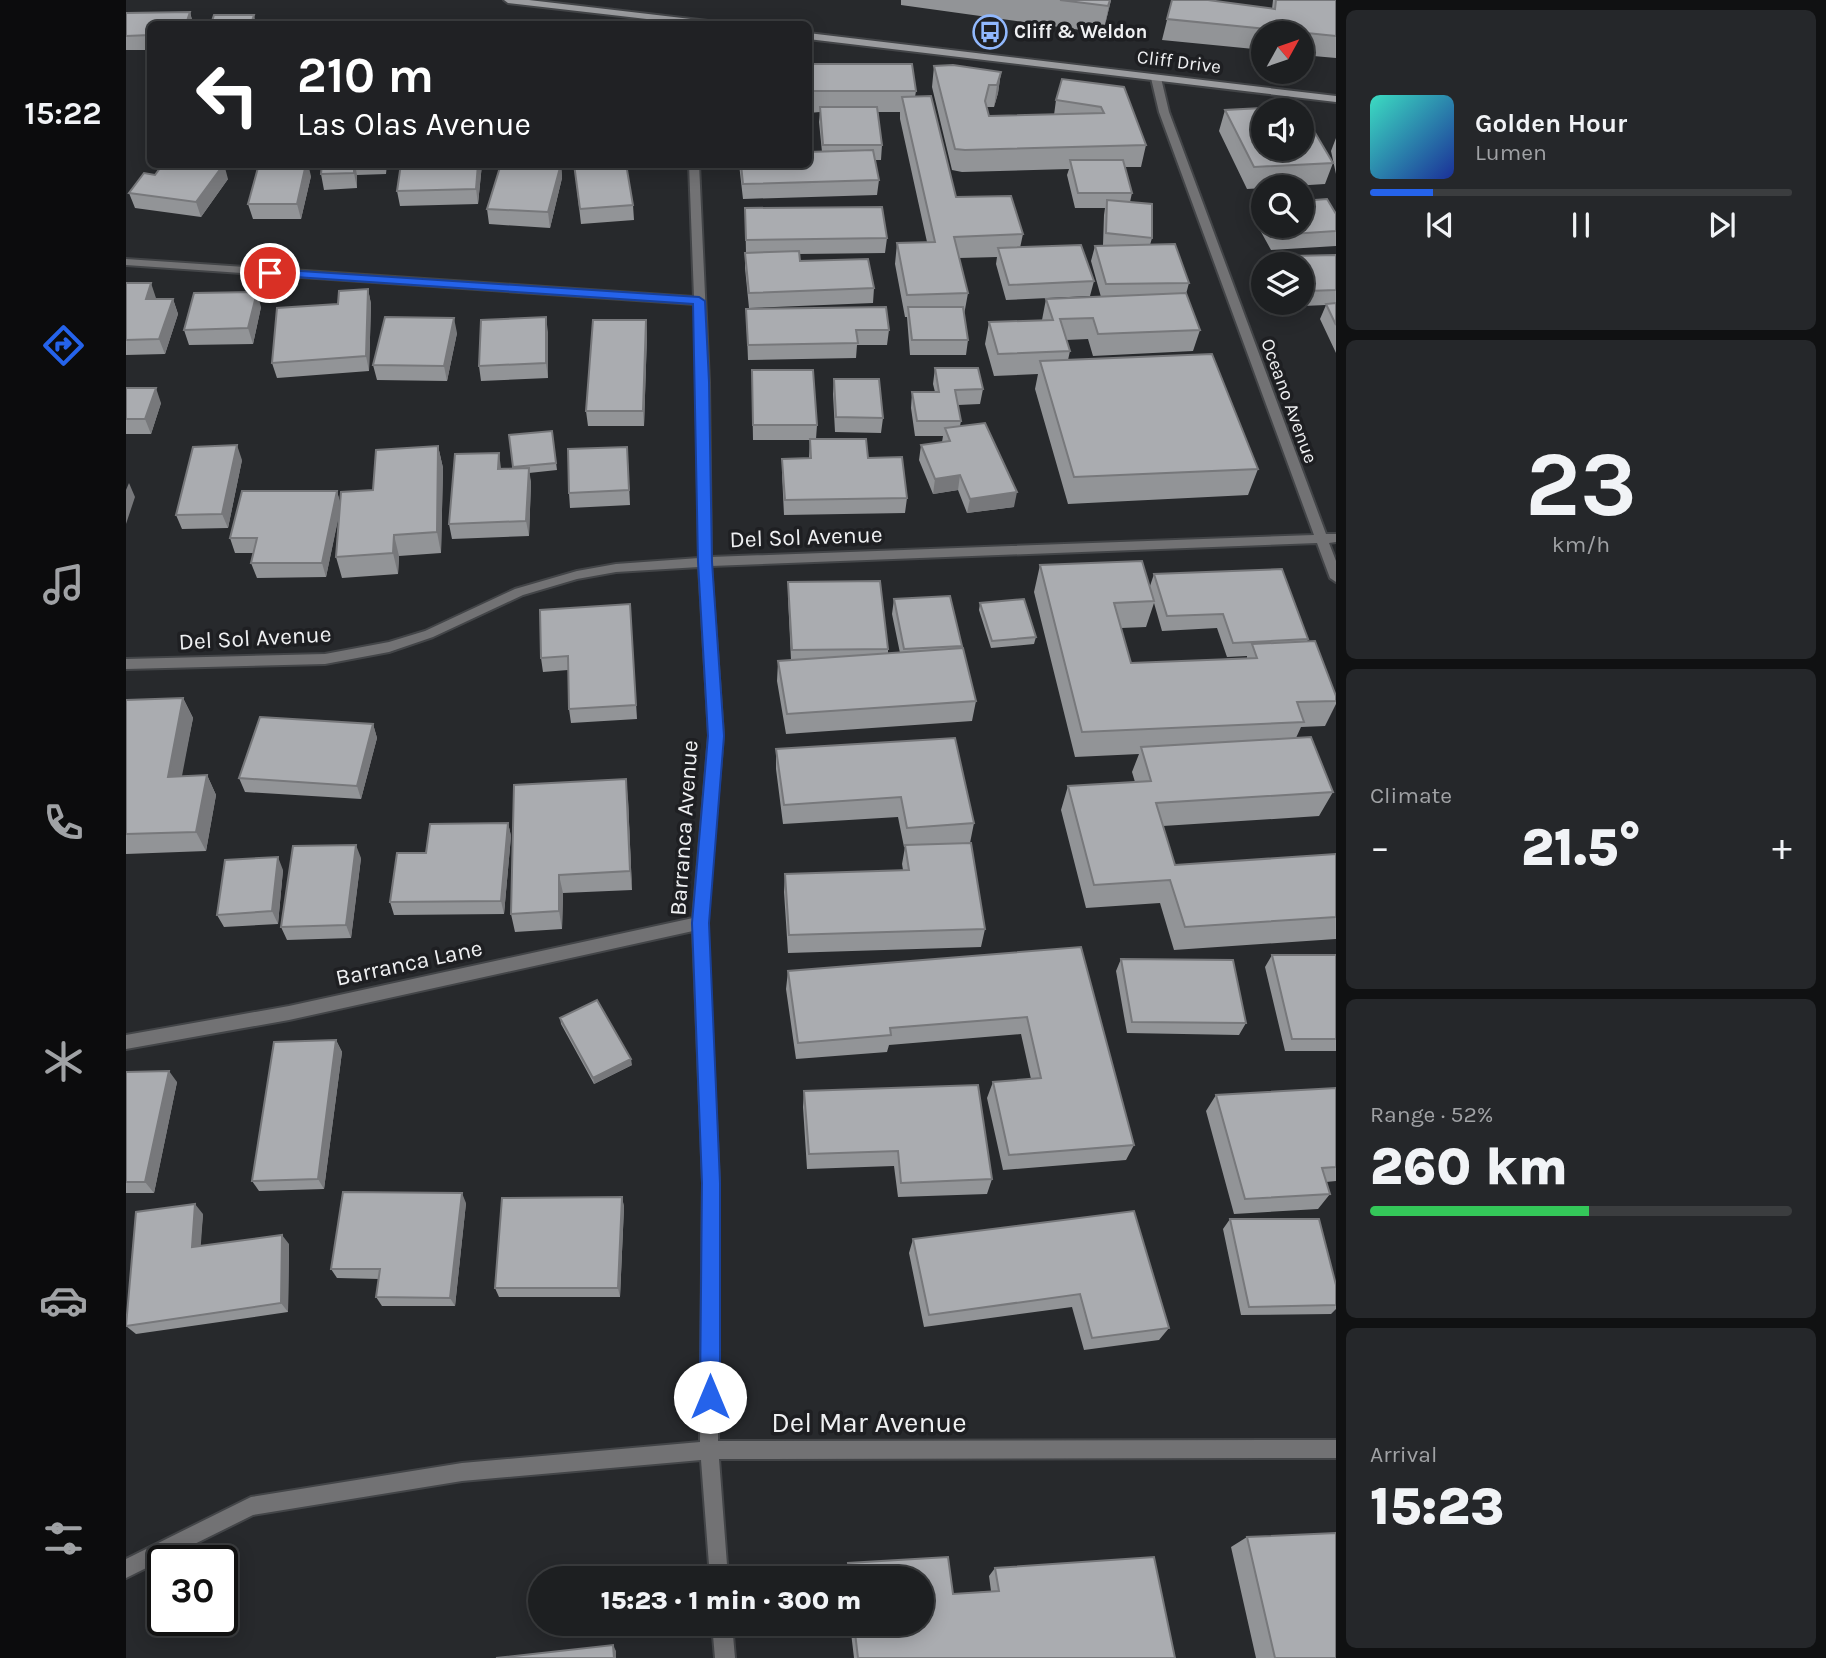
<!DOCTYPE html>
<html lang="en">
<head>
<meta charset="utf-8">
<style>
  body { margin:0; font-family:Karla,sans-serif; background:#25272a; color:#f1f3f6; height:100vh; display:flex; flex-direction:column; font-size:26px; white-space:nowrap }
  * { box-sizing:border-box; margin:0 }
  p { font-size:23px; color:#a0a2a5 }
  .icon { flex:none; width:38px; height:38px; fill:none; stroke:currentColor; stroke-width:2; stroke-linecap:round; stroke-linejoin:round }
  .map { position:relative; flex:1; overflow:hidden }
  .drawer { display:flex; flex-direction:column; gap:10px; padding:10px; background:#101112; width:490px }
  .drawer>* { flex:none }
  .guide { position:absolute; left:21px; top:21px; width:665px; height:147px; border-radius:10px; box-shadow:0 4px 18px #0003,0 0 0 2px #3b3d3f; background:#202124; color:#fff; overflow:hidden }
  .needle { width:46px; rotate:50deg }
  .fabs { position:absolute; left:1125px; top:21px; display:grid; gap:14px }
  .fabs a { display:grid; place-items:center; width:63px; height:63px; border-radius:50%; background:#1d1f21; box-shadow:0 4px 18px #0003,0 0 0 2px #3b3d3f; font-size:35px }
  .speed { position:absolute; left:21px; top:1545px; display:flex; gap:14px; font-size:35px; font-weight:700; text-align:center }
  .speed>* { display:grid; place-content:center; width:91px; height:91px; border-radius:50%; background:#1d1f21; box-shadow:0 4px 18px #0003,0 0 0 2px #3b3d3f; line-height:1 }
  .speed .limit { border:4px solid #111; border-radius:10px; background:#fff; color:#111 }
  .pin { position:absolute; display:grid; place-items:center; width:60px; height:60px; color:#fff; margin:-30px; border:4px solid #fff; border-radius:50%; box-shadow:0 2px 7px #0007 }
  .me { position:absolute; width:77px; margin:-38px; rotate:0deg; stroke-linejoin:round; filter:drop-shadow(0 0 5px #0008) }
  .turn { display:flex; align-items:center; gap:24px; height:147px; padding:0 35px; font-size:32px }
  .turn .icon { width:91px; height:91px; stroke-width:2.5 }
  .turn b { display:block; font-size:49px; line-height:60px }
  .big { font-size:52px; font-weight:800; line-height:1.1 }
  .drawer .card { flex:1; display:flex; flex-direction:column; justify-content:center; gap:10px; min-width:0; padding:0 24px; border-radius:10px; background:#25272a }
  .drawer .dial { align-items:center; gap:0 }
  .dial b { font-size:91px; line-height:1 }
  .song { display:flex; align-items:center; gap:21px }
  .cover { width:84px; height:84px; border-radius:10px; background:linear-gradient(135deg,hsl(170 70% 55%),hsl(230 70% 35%)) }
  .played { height:7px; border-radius:4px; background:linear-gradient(90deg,#2563eb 15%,#3b3d3f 15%) }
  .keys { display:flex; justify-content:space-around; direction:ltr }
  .heat { display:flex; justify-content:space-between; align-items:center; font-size:38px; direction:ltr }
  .charge { height:10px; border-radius:5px; background:linear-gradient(90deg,#34c759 52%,#3b3d3f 0) }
  .trip { position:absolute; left:402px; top:1566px; width:406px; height:70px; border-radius:35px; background:#1d1f21; box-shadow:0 4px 18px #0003,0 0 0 2px #3b3d3f; font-weight:800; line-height:70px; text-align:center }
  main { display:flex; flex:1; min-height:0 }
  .tab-bar { display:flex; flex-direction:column; width:126px; justify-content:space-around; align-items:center; background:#0c0c0d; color:#a0a2a5 }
  .tab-bar .icon { width:49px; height:49px }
  .tab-bar .on { color:#2563eb }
  .tab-bar b { font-size:32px; color:#f1f3f6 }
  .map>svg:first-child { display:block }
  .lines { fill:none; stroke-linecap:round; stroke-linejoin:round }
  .minor-casing { stroke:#434548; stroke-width:4 }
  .secondary-casing { stroke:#434548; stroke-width:4 }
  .minor { fill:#727274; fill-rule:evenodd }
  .secondary { fill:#9b9c9f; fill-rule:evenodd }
  .wall { fill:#929497; fill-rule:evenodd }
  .shaded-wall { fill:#77787b }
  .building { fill:#aaacb0; stroke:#77787b; stroke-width:2 }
  .route { fill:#2563eb; stroke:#184099; stroke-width:2 }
  .labels { text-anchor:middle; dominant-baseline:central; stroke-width:7; stroke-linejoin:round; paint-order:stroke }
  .far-poi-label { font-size:19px; font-weight:bold; fill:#eff0f2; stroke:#1e1f22; text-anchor:start }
  .far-street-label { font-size:19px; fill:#eff0f2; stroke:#1e1f22 }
  .street-label { font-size:23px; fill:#eff0f2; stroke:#1e1f22 }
  .near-street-label { font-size:28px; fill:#eff0f2; stroke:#1e1f22 }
</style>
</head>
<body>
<main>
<nav class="tab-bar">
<b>15:22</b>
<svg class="icon on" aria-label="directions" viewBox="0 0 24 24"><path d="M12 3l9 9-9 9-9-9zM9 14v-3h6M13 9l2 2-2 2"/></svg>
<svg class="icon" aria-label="music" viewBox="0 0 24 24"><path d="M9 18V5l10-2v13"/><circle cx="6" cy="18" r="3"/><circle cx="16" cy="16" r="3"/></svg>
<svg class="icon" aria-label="phone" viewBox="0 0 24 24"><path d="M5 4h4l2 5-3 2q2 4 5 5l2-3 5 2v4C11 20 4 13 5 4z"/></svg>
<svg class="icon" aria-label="climate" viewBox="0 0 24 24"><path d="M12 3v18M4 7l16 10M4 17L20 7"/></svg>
<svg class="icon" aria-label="car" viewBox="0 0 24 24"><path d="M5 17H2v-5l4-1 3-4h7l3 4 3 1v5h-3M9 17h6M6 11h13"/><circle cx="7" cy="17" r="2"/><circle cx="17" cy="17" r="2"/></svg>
<svg class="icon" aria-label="filters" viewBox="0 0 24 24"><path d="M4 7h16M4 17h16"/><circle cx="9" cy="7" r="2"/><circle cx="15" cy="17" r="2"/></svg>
</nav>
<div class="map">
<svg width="1210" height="1658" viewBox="0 0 1210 1658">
  <rect width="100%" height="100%" fill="#27292c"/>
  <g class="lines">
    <defs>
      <path id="minor" d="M1030 75 1035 78 1043 112 1200 534H1210V542L1203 543 1210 561V582L1204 578 1191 543 585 566 597 735 581 923 593 1183 592 1441 1210 1440V1458L593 1459 602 1578H584L575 1460 336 1481 127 1515 0 1578V1559L125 1497 336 1463 574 1442 577 1183 567 931 163 1020 0 1049V1035L163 1006 567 918 583 735 573 567 490 572 451 579 397 595 307 637 263 652 199 664 0 669V659L199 654 263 642 299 631 389 589 451 571 490 564 573 558 569 304 0 265V259L568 297 563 164H573L583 382 585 557 1188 535 1033 112 1025 78Z
        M586 1624H606L609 1658H589Z"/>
      <path id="secondary" d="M378 0H403L582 21 586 24H564L382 3Z
        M682 33 1210 96V102L682 39Z"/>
    </defs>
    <use href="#minor" class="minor-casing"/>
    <use href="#secondary" class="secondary-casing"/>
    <use href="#minor" class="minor"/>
    <use href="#secondary" class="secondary"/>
  </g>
  <path class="wall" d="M775 0H985L977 33 775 5Z
    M1046 0 1146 9 1147 0H1210V58L1176 55V33H1138V50L1036 40Z
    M64 12 67 24H24V50H0V13Z
    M682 64 790 91 789 97 830 197 897 234 894 248 968 281 964 296 880 300 870 264 871 257 833 258 842 293 838 315 842 340 840 355H784L781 317H779L769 264 771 243 801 242 774 119V112H752L756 145 755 160H749L753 180 751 195 617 199 613 164H682L696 152 693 122 694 112 682 113Z
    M808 66 875 72 872 93 868 107H860L863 116 928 115 930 100 998 87 1020 145 1015 167H999L1006 193 1004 202 1026 238 1024 245 1063 283 1060 294 1074 330 1067 351 967 356 962 339 940 340 944 351 942 360 1132 469 1122 495 942 504 909 389 912 374 868 376 859 344 863 322 916 320 920 299 975 297 965 261 969 246 977 245 978 215 979 208H949L941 175 943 169 836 172 826 170 806 87Z
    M1099 110 1207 163 1199 184 1121 189 1093 131Z
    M1210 138V174L1205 151Z
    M196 164H261L260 174 231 175V188L198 190 195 174Z
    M356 164 352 204 274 206 271 191Z
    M365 164H435L436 178 424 228 363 224 361 209 374 167H366Z
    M448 164 507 205 508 220 455 224Z
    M29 175 102 179 75 217 9 208 3 193Z
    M185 176 175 219H127L122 204Z
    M1176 201 1210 214V246L1145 250 1134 230 1138 219V226H1176Z
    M619 208 761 238 759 253 673 254 674 261 748 288 747 303 623 308 619 268V253H620Z
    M1210 255V353L1194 319 1200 305 1177 306 1175 303H1176V264H1163L1166 256Z
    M0 283 30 299H47L52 314 39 354 0 355Z
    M242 289 245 304 243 371 151 378 146 363 212 304Z
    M135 307 127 344 63 345 58 330Z
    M620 309 763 330 761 345H731L730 358 622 360Z
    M520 320 521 335 518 426H462L460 411Z
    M422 332V378L355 381 353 366Z
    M331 333 321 381 251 380 247 365Z
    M809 368 857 389 854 404 832 405 835 421 834 426 888 507 841 513 832 490 807 494 793 460 795 445 816 442 817 436H789L785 408 786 392H809L807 384Z
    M708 379 757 418 755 433 709 432 707 394Z
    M626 385 691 425 690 439 742 458 781 498 779 513 658 515 656 474V459L683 458 684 440H627Z
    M0 388 35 403 25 434H0Z
    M426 431 431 470 403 473 405 483 403 536 326 539 323 524 375 469 387 468 383 435Z
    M312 446 317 468 315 553 273 556 272 574 216 578 210 557 213 514 200 577 131 578 125 563 128 553H109L104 538 211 491 214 503 247 490Z
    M116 460 102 528 56 529 50 515Z
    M502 462 504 505 444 508 443 493Z
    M914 565 1024 586 1028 574 1182 639 1181 642 1210 696V704L1199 726 1175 727 1170 738 1207 792 1193 816 1037 826 1049 865 1210 854V939L1048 950 1034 903 960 908 935 810 942 786 1009 782 1006 772 1013 754 949 757 908 592ZM1028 603 1036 631 1091 628 1101 657 1121 656V658L1005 663 995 628 1020 627Z
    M662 582 762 649V653H774L766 614 768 599 836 646V648L850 701 846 721 660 734 651 681 652 661 665 660 662 597Z
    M854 603 910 637 908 644 865 648 853 610Z
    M504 604 511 719 445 723 443 709 442 670 417 672 415 658Z
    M57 698 67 718 55 776 81 775 90 795 80 851 0 854V700Z
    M247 724 251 738 235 799 119 792 113 778Z
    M650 749 848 823 844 843 859 929 855 947 662 953 658 892 659 874 777 870 776 864 779 847H778L772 817 657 824 650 769Z
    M502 799 506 890 437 893 436 929 389 932 385 914Z
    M382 823 385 836 378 914 268 915 264 902 300 853Z
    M235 858 225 938 161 940 155 927Z
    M157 870 152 924 98 927 91 915Z
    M955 947 1008 1145 1000 1160 877 1170 861 1098 867 1082 905 1079 895 1034 763 1045 761 1052 670 1059 660 989 662 971Z
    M1146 955H1210V1051H1159L1139 967Z
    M995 959 1120 1023 1113 1035 1001 1033 990 971Z
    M434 1018 506 1065 468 1084 435 1024Z
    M210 1040 216 1052 198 1189 133 1191 126 1181Z
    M0 1072 51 1082 28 1193H0Z
    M1210 1088V1181L1200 1182 1204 1194 1192 1209 1108 1214 1080 1111 1090 1095Z
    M678 1091 866 1179 861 1194 772 1197 768 1166 681 1169 677 1107Z
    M496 1197 498 1207 494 1297H373L369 1288Z
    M340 1203 329 1306H256L250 1297 253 1279 211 1278 205 1269Z
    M1008 1211 1043 1328 1033 1340 958 1350 946 1307 798 1327 783 1253 787 1239Z
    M77 1214 74 1246 163 1244 162 1312 10 1334 0 1326Z
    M1104 1219 1210 1285V1309L1205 1314 1115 1315 1097 1229Z
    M1121 1537 1210 1658H1130L1105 1547Z
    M822 1557 827 1594 865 1591 863 1576 869 1568 1028 1557 1049 1658H728L724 1624H796V1578H720L719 1570 722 1563Z"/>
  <path class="shaded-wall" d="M984 0H985L977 33Z
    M64 12 67 24H60Z
    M128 15 130 24H125Z
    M875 72 872 93 868 107 871 85Z
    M98 164 102 179 75 217 70 202Z
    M180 164H182L185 176 175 219 171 204Z
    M228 164H229L231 175V188L228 173Z
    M352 164H356L352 204 350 189Z
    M435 164 436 178 424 228 422 212Z
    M25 283 30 298 25 314 20 299Z
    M242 289 245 304 243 371 240 356Z
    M131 292 135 307 127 344 122 328Z
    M47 299 52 314 39 354 33 339Z
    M420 317 422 332V378L420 363Z
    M328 318 331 333 321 381 318 366Z
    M520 320 521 335 518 426 517 411Z
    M30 388 35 403 25 434 19 419Z
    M111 445 116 460 102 528 96 514Z
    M312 446 317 468 315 553 311 532Z
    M373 453 375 468 374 484 372 469Z
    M403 468 405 483 403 536 400 521Z
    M834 475 832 490 807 494 809 479Z
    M3 483 9 497 0 524V490Z
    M211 491 215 506 200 577 196 563Z
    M891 492 888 507 841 513 844 499Z
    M268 535 273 556 272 574 267 553Z
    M57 698 67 718 52 797 42 777Z
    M247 724 251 738 235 799 231 786Z
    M81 775 90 795 80 851 70 832Z
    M500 779 502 799 506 890 504 871Z
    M382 823 385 836 378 914 375 901Z
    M230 845 235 858 225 938 220 925Z
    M152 857 157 870 152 924 146 911Z
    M433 875 437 893 436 929 433 911Z
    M210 1040 216 1052 198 1189 192 1179Z
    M505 1059 506 1065 468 1084 467 1078Z
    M43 1071 51 1082 28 1193 19 1182Z
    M336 1193 340 1203 329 1306 324 1298Z
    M496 1197 498 1207 494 1297 492 1288Z
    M69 1204 77 1214 74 1257 66 1247Z
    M156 1235 163 1244 162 1312 155 1303Z
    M487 1645 490 1651V1658H488Z"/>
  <path class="building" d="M934 0H984L982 6Z
    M1046 0H1082L1149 9 1150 0H1210V36L1041 19Z
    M64 12 60 24H24V35L0 36V13Z
    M88 15H128L125 24H141H85Z
    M682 64H786L790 91H682Z
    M827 65 875 72 871 85H863L859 101 863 116 978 113 975 107 930 100 936 79 998 87 1020 145 839 150 829 149 808 66Z
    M805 96 830 197 885 196 897 234 828 237 842 293 781 295 771 243 809 242 776 97Z
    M1173 106 1176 110H1138V149H1176V111L1207 163 1128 167 1099 110Z
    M694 107H751L756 145H697Z
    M747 150 753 180 617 184 615 164H682V152Z
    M944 160H997L1006 193H952Z
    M37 164H98L70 202 3 193 18 173 29 175Z
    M133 164H180L171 204H122Z
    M196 164H228V173L195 174Z
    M275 164H352L350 189 271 191Z
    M375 164H435L422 212 361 209Z
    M448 164H500L507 205 454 209Z
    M1201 199 1210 214V231L1150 235 1145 226H1176V212H1178L1176 209V201Z
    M981 200 1026 204V238L980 233Z
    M756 207 761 238 620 240 619 208Z
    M1049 244 1063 283 980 284 969 246Z
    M955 245 968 281 883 285 872 248Z
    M673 251 674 261 742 259 748 288 623 293 619 253Z
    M1210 255V290L1182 291 1176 278V264H1170L1166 256Z
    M0 283H25L20 299H47L33 339 0 340Z
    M242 289 240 356 146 363 151 308 212 304 213 291Z
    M131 292 122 328 58 330 68 293Z
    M1060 293 1074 330 972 334 967 318 934 319 944 351 872 354 863 322 927 320 920 299Z
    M1210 303V325L1200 304Z
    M760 307 763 330H730L732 343 622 345 620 309Z
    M782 307H837L842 340H786Z
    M259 317 328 318 318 366 247 365Z
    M420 317V363L353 366 355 320Z
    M467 320H520L517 411H460Z
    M1086 354 1132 469 948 477 914 361Z
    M809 368H852L857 389 829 390 835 421H791L786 392H813Z
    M626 370H687L691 425H627Z
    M708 379H753L757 418 710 417Z
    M0 388H30L19 419H0Z
    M859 423 891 492 844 499 834 475 809 479 795 445 824 441 819 428Z
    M426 431 430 463 387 467 383 435Z
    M684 439H740L742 458 776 457 781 498 659 500 656 459 685 458Z
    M111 445 96 514 50 515 67 447Z
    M312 446 311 532 268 535 267 553 210 557 215 492 247 490 250 450Z
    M501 447 503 490 443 493 442 449Z
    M373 453 372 469 403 468 400 521 323 524 329 454Z
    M116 491H211L196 563H125L131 538H104Z
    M1016 561 1028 601 988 603 1005 663 1131 658 1126 644 1189 641 1210 696V701L1171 702 1178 722 956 732 914 565Z
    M1156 569 1182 639 1107 643 1097 614 1041 616 1028 574Z
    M754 581 762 649 666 650 662 582Z
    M824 596 836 646 778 649 768 599Z
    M898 599 910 637 866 641 854 603Z
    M504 604 510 705 443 709 442 656 415 658 414 610Z
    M837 648 850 701 661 714 652 661Z
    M57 698 42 777 81 775 70 832 0 834V700Z
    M134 717 247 724 231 786 113 778Z
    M1185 737 1207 792 1030 803 1049 865 1210 854V917L1059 927 1044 880 968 885 942 786 1025 781 1015 747Z
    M829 738 848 823 781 828 775 797 658 805 650 749Z
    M500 779 504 871 433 875V911L385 914 388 785Z
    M382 823 375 901 264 902 271 853H300L304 824Z
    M845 843 859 929 663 935 659 874 783 870 779 845Z
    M230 845 220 925 155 927 167 846Z
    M152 857 146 911 91 915 99 860Z
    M955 947 1008 1145 883 1155 867 1082 915 1078 901 1017 764 1028 765 1035 672 1043 662 971Z
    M1146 955H1210V1039H1166Z
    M995 959 1107 960 1120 1023 1006 1022Z
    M471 1000 505 1059 467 1078 434 1018Z
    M210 1040 192 1179 126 1181 148 1042Z
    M43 1071 19 1182H0V1072Z
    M852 1085 866 1179 775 1183 772 1151 683 1154 678 1091Z
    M1210 1088V1167L1196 1168 1204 1194 1119 1199 1090 1095Z
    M217 1192 336 1193 324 1298 250 1297 254 1269H205Z
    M496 1197 492 1288H369L376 1198Z
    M69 1204 66 1247 156 1235 155 1303 0 1326 10 1212Z
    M1008 1211 1043 1328 966 1338 954 1294 803 1315 787 1239Z
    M1104 1219H1193L1210 1285V1305L1123 1307Z
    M1210 1533V1658H1149L1121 1537Z
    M822 1557 827 1594 873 1591 869 1568 1028 1557 1049 1658H732L728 1624H796V1578H724L722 1563Z
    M487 1645 488 1658H370Z"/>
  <path class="route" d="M144 269 573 297 579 301 583 382 586 562 598 736 583 923 594 1183V1397L591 1404 584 1407 577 1404 574 1397 576 1183 566 923 582 736 572 562 567 304 140 275V270Z"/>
  <defs>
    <symbol id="bus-ring" viewBox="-11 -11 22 22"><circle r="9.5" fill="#1e1f22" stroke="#91b8fd" stroke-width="1.5"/><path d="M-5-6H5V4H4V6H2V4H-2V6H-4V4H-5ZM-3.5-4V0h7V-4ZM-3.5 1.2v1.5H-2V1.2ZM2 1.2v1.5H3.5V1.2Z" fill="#91b8fd"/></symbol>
  </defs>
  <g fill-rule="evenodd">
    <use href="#bus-ring" x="845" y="13" width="38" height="38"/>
  </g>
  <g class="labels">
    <g class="far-poi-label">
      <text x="888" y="32">Cliff &amp; Weldon</text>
    </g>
    <g class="far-street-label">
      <text transform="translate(1053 62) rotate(7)">Cliff Drive</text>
      <text transform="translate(1163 401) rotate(70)">Oceano Avenue</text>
    </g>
    <g class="street-label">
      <text transform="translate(680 537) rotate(-2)">Del Sol Avenue</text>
      <text transform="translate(129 638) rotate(-3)">Del Sol Avenue</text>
      <text transform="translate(558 828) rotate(-86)">Barranca Avenue</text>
      <text transform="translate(283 963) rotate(-12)">Barranca Lane</text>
    </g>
    <g class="near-street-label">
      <text x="743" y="1422">Del Mar Avenue</text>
    </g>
  </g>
</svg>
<div class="fabs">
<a><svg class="needle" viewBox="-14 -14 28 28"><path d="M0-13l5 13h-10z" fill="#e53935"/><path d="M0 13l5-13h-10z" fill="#a0a2a5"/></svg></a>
<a><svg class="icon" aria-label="sound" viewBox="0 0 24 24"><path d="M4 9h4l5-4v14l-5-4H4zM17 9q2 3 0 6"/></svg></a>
<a><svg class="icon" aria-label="search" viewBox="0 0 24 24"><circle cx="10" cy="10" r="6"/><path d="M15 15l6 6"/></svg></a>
<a><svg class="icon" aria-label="layers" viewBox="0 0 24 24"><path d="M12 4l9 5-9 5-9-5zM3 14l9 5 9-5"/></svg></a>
</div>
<div class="speed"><div class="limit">30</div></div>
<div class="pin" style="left:144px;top:273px;background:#d93025"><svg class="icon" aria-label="arrive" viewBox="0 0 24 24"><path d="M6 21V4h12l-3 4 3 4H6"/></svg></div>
<svg class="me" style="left:584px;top:1397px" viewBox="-20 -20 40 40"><circle r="19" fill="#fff"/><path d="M0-13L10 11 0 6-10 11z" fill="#2563eb"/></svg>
<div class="trip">15:23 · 1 min · 300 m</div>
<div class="guide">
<div class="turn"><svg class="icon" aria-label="left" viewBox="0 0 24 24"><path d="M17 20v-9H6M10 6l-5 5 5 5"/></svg><div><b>210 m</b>Las Olas Avenue</div></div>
</div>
</div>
<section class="drawer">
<div class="card">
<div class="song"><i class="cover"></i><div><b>Golden Hour</b><p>Lumen</p></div></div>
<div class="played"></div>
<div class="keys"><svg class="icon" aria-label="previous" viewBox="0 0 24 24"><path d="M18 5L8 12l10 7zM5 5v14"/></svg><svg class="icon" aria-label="pause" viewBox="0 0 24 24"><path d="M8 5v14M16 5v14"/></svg><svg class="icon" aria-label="next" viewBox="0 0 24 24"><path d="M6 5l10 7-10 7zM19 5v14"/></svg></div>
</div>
<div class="card dial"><b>23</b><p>km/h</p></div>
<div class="card"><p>Climate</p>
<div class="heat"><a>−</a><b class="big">21.5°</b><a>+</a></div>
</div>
<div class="card"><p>Range · 52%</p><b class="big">260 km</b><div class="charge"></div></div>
<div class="card"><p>Arrival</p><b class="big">15:23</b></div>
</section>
</main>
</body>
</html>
